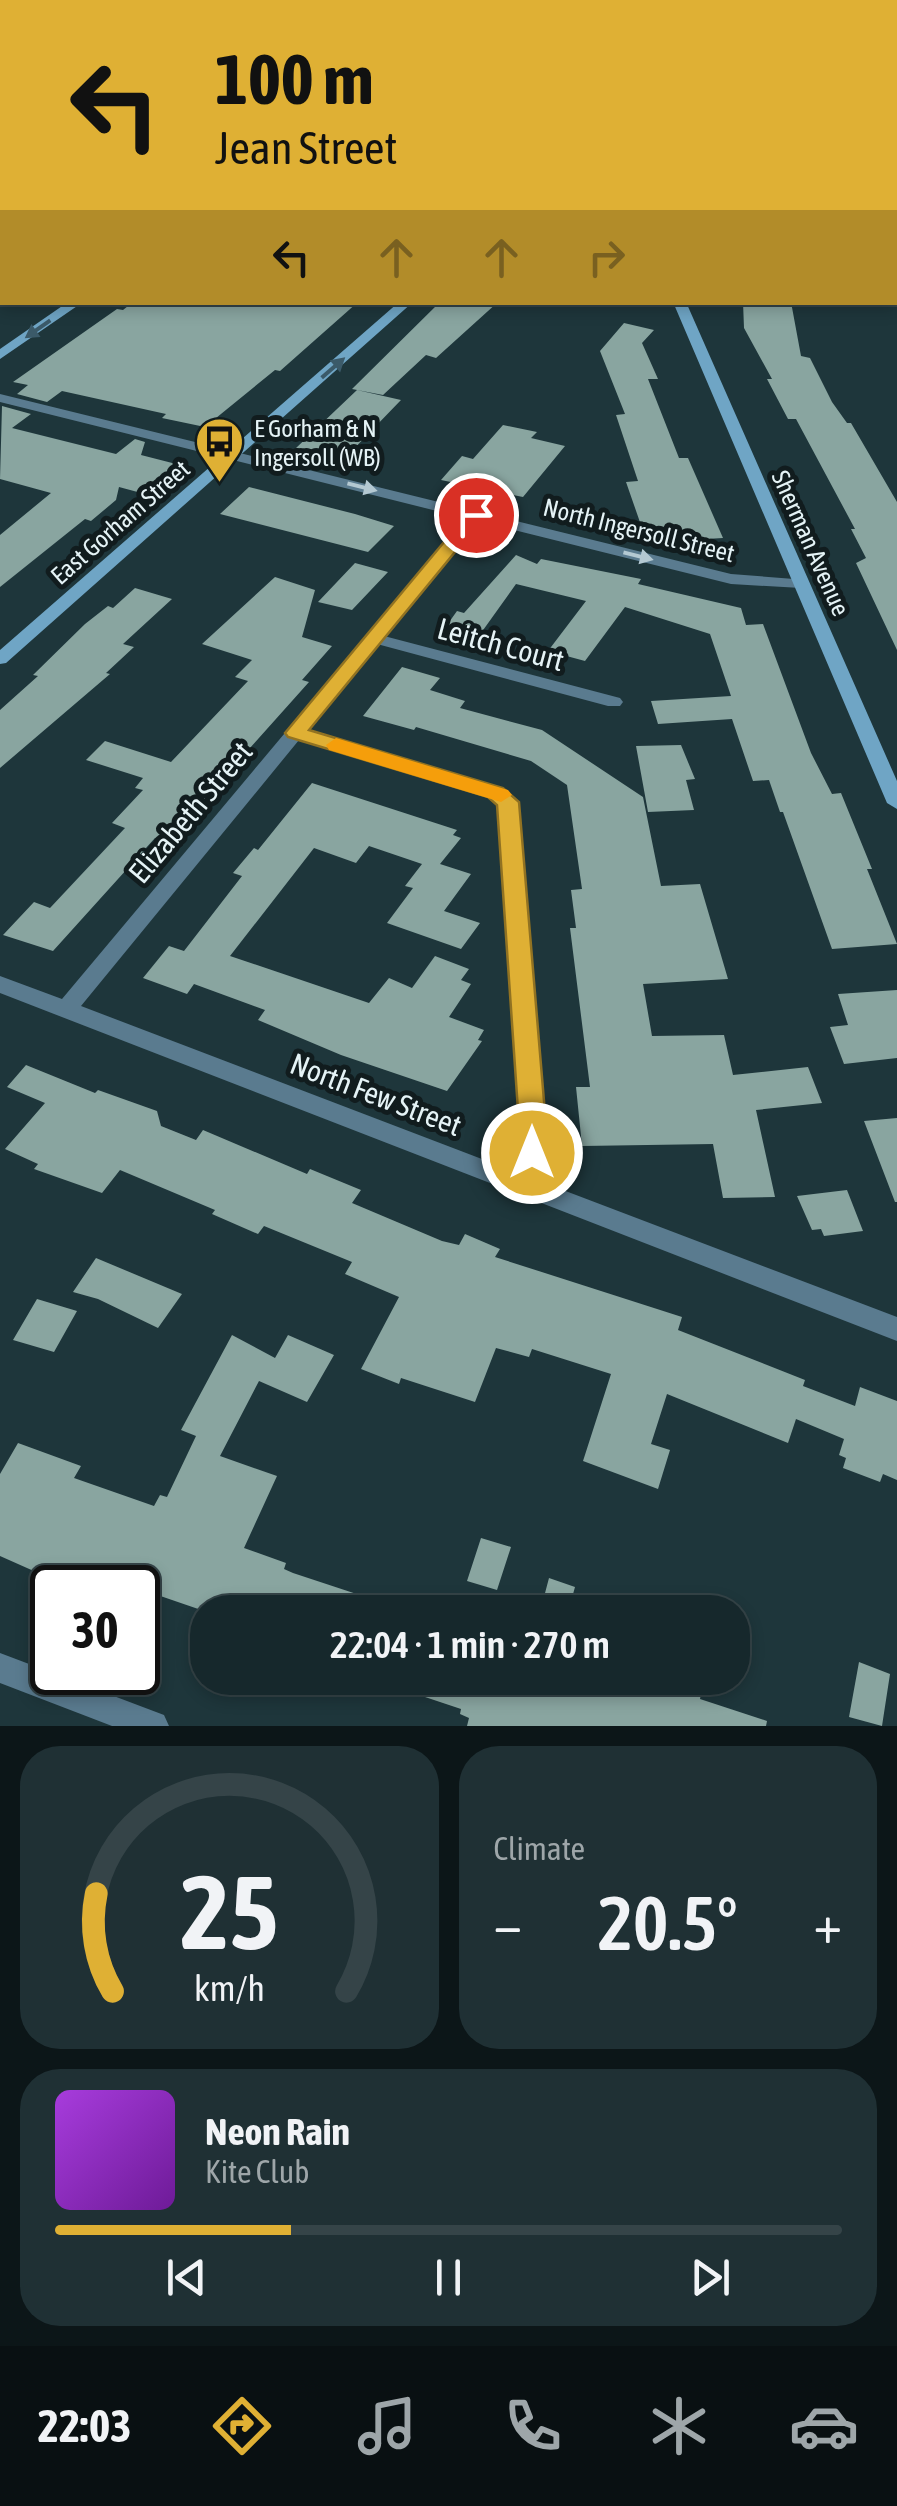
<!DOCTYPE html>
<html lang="en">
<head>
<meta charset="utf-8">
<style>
  body { margin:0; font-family:"Asap Condensed",sans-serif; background:#1f3034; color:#f1f3f6; height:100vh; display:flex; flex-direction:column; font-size:38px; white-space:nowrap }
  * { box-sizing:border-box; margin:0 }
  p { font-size:32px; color:#9ea6a9 }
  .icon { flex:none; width:55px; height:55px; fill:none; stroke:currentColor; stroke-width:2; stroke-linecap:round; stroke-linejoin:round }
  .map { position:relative; height:1726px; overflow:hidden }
  .side { display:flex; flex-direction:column; gap:20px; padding:20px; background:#0c1618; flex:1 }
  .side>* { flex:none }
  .banner { position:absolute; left:0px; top:0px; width:898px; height:305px; box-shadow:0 5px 15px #0003,0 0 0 2px #354448; background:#dfb034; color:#111; overflow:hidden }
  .speed { position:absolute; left:30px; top:1565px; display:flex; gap:20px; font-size:50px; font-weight:700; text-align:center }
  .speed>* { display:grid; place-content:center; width:130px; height:130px; border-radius:50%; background:#16282c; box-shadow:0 5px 15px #0003,0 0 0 2px #354448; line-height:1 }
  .speed .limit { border:5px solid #111; border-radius:15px; background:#fff; color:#111 }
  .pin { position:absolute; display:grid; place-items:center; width:85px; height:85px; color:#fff; margin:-42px; border:5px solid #fff; border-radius:50%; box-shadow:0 2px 10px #0007 }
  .me { position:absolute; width:110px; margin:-55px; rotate:0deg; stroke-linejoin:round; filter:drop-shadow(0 0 8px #0008) }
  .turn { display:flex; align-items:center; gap:35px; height:210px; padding:0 50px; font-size:45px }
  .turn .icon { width:130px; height:130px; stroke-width:2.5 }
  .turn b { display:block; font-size:70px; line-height:85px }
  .lanes { display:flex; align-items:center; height:95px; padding:0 50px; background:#0003; justify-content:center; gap:50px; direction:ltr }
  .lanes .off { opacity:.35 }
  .big { font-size:75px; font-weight:600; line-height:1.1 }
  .side .tile { flex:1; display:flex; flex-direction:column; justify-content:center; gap:15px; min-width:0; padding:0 35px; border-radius:40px; background:#1f3034 }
  .side .dial { align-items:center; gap:0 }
  .dial svg { height:260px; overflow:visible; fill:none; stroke:#354448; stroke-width:7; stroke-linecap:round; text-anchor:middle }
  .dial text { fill:#f1f3f6; stroke:none }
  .song { display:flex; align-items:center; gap:30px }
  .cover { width:120px; height:120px; border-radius:15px; background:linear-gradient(135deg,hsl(280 70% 55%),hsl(280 70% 35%)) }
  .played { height:10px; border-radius:5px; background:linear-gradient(90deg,#dfb034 30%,#354448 30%) }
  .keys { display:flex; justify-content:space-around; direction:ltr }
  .heat { display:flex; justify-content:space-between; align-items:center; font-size:55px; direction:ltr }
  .side .tiles { flex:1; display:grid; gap:20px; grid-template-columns:1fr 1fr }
  .tile:last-child { grid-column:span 2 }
  .trip { position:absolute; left:190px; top:1595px; width:560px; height:100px; border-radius:40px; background:#16282c; box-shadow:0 5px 15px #0003,0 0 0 2px #354448; font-weight:600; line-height:100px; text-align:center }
  .tabs { display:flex; height:160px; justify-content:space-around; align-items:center; background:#091012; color:#9ea6a9 }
  .tabs .icon { width:70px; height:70px }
  .tabs .active { color:#dfb034 }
  .tabs b { font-size:45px; color:#f1f3f6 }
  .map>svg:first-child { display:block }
  .building { fill:#89a5a0 }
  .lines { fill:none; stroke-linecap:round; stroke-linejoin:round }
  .street { fill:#5a7b8f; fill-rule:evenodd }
  .secondary { fill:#6fa5c5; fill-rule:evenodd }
  .oneway { fill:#3b5a69 }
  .oneway2 { fill:#b4c9d2 }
  .route { fill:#dfb034; stroke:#917222; stroke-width:2.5 }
  .slow { fill:#f59e0b }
  .labels { text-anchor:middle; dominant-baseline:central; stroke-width:10; stroke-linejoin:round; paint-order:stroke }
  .far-poi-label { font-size:25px; fill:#e5f3f6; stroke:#111c1e; text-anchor:start }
  .far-street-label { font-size:25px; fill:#e5f3f6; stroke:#111c1e }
  .street-label { font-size:30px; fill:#e5f3f6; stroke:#111c1e }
</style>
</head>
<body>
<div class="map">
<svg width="897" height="1726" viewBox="0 0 897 1726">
  <rect width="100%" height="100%" fill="#1e363b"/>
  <path class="building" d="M133 302H358L280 371 275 370 205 427 162 418 166 414 62 391 47 402 17 394 28 385 13 382 117 309 123 310Z
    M440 302H498L436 358 426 355 383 395 352 389Z
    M743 302H791L801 356 810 358 832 402 847 423H851L897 502V650L856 563 866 558 851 529H855L796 419H788L767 379H772L744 328Z
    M624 323 654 330 642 343 658 379H648L679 458H688L723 538 689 540 686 530 642 528 626 482 638 481 616 415 625 414 600 351Z
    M357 390 401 400 344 459 296 448Z
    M2 406 31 414 12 428 116 454 135 439 145 442 141 455 180 465 145 494 119 487 116 500 91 521 85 519 0 587V535L51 493 0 479Z
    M503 425 537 432 531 438 565 446 523 497 441 480 462 456 473 459Z
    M249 487 355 514 394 526 368 552 220 514Z
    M516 555 537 564 541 559 641 579 638 584 741 608 746 625 763 624 811 753 832 794 841 793 872 869H867L897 944 832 949 783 812H780L769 780 753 781 732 719 658 724 651 701 731 696 710 634 625 607 585 661 548 651 586 601 516 584 476 640 442 632 457 611 464 613Z
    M355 563 388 572 352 610 318 602Z
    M275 577 315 590 302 637 332 646 302 680 309 682 166 842 155 838 53 951 3 935 34 902 50 908 125 828 112 823 143 790 135 788 143 778 86 760 105 741 171 762 248 681 235 677 252 660 202 644Z
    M135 588 172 599 123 644 134 647 106 673 110 674 0 768V710L38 676 33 675 85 624 108 606 113 608Z
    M402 667 440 678 430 690 465 701 460 708 542 730 643 797 661 886 700 884 728 979 643 984 652 1036 724 1035 733 1075 808 1067 822 1103 756 1110 775 1197 723 1198 713 1144 582 1146 576 1087H590L570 928H576L571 890 582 889 567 785 531 761 416 727 414 730 363 716Z
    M681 745 695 779 686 780 694 810 648 812 636 746Z
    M312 783 457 830 453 835 461 838 440 864 471 874 444 911 480 923 461 949 387 923 413 888 405 886 422 864 369 846 356 863 314 848 230 956 369 1003 389 978 412 988 435 956 469 969 461 980 471 984 449 1017 484 1030 478 1040 482 1041 447 1091 341 1055 258 1020 265 1010 194 984 187 994 143 978 169 946 184 951 242 876 233 873 254 848 258 850Z
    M897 990V1058L844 1064 830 1027 848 1025 838 994Z
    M26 1065 95 1093 98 1090 157 1111 161 1126 196 1140 203 1130 307 1174 310 1169 361 1190 352 1203 442 1241 459 1245 465 1234 500 1249 495 1257 682 1317 678 1330 805 1380 803 1386 855 1406 860 1387 897 1401V1480L883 1474 880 1482 843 1468 846 1458 839 1455 844 1439 796 1419 788 1443 667 1394 651 1444 670 1450 658 1489 583 1461 611 1374 532 1349 529 1357 496 1348 475 1402 401 1378 399 1384 361 1369 399 1297 345 1274 352 1262 264 1226 258 1234 212 1214 215 1210 120 1170 102 1193 34 1169 38 1164 5 1149 45 1103 7 1087Z
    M897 1118V1202H895L864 1121Z
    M847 1190 863 1231 824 1236 821 1229 812 1230 797 1196Z
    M96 1258 182 1294 158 1328 98 1299 73 1292Z
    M37 1299 77 1311 54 1352 13 1340Z
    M232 1335 275 1358 288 1335 334 1355 307 1402 259 1381 220 1456 277 1476 244 1548 286 1563 284 1569 293 1573 399 1608 398 1612H207L105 1577 100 1588H72L0 1556V1474L18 1443 81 1466 74 1478 154 1506 160 1495 167 1497 196 1436 181 1430Z
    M481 1538 511 1547 497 1590 467 1581Z
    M549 1578 575 1587 568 1612H540Z
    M859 1662 890 1674 882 1726 849 1717Z
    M381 1678H688L703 1684 700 1699 767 1721 766 1726H467L469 1718 460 1714 461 1709 380 1682Z"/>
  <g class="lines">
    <path class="street" d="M895 7H897V13H895Z
      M2 28V34L0 35V29Z
      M895 43 897 44V50L895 49Z
      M895 81H897V87H895Z
      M0 116H2V122H0Z
      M895 148H897L895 156Z
      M895 278H897V286H895Z
      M0 394 731 574 807 580 809 583 801 588 731 584 478 521 384 636 620 698 623 702 620 706H608L377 644 307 730 503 789 518 802 545 1125 543 1153 534 1179 897 1317V1341L0 993V976L62 999 465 518 0 402ZM299 740 489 797 499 804 521 1125 519 1153 513 1171 81 1006Z
      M0 1653 164 1715 169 1726H112L0 1683Z"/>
    <path class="secondary" d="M68 302H83L0 359V349Z
      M399 302H413L6 663 0 664V650Z
      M673 302H686L897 781V809L887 803Z"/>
  </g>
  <defs><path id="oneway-solid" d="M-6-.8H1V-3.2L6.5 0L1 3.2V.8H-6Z" transform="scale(2.5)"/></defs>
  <g class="oneway">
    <use href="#oneway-solid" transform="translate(38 329) rotate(145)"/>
    <use href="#oneway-solid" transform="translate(333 368) rotate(-41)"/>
  </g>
  <g class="oneway2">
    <use href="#oneway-solid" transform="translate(362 487) rotate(14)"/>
    <use href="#oneway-solid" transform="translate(638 556) rotate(14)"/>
  </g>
  <path class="route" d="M476 510 484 515 482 519 309 730 503 788 519 802 546 1125 541 1161 532 1164 522 1161 518 1153 519 1125 497 805 488 797 288 737 285 733 469 512Z"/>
  <path class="slow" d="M336 738 508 790 512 795 501 802 329 750 326 745Z"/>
  <defs>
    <symbol id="bus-pin" viewBox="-11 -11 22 30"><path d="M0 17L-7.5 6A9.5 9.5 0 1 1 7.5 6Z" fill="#dfb034" stroke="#111c1e"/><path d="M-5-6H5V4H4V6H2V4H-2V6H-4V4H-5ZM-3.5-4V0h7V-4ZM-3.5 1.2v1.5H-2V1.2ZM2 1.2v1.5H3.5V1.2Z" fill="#111"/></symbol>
  </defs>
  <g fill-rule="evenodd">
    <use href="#bus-pin" x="192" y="414" width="55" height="75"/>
  </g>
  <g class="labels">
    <g class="far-poi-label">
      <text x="254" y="428">E Gorham &amp; N<tspan x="254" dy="29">Ingersoll (WB)</tspan></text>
    </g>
    <g class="far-street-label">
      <text transform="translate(120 522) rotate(-41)">East Gorham Street</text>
      <text transform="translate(639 530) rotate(14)">North Ingersoll Street</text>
      <text transform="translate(811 543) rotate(66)">Sherman Avenue</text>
    </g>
    <g class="street-label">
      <text transform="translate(501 644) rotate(15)">Leitch Court</text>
      <text transform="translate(190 812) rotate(-50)">Elizabeth Street</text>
      <text transform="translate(376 1094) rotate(21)">North Few Street</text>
    </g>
  </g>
</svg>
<div class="speed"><div class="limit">30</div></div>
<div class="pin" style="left:476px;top:515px;background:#d93025"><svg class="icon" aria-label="arrive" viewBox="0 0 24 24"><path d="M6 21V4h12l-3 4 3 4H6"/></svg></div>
<svg class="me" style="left:532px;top:1153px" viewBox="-20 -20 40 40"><circle r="17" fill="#dfb034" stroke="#fff" stroke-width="3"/><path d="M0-11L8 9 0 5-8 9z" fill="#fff"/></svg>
<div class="trip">22:04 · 1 min · 270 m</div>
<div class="banner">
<div class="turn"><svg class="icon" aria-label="left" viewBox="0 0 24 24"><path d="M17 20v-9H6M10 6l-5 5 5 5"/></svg><div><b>100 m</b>Jean Street</div></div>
<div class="lanes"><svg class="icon" aria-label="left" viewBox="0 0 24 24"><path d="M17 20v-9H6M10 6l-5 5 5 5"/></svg><svg class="icon off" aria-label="ahead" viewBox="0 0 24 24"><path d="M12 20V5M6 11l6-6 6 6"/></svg><svg class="icon off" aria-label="ahead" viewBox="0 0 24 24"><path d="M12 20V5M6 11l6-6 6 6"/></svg><svg class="icon off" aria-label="right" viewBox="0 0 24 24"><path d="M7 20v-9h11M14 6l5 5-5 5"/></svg></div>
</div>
</div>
<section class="side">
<div class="tiles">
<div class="tile dial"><svg viewBox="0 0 100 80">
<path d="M14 69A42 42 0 1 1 86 69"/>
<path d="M14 69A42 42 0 0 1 9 39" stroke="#dfb034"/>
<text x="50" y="56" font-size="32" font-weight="700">25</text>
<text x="50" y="72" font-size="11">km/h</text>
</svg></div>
<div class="tile"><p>Climate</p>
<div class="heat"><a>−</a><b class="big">20.5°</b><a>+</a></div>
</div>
<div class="tile">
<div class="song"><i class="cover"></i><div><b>Neon Rain</b><p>Kite Club</p></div></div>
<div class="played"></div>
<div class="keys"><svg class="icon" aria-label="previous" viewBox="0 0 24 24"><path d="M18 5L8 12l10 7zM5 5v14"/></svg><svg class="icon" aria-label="pause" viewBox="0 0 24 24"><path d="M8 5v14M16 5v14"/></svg><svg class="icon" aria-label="next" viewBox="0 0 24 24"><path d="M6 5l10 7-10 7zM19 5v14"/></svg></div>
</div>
</div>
</section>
<nav class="tabs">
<b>22:03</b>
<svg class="icon active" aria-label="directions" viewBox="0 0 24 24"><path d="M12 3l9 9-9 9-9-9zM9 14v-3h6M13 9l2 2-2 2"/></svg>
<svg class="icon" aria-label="music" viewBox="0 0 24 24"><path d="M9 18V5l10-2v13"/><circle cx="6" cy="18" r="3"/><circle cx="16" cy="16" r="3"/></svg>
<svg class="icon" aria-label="phone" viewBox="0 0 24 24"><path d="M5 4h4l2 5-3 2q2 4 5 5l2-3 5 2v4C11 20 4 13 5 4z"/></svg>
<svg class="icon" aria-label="climate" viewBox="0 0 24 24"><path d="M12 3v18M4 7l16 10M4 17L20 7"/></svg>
<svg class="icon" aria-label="car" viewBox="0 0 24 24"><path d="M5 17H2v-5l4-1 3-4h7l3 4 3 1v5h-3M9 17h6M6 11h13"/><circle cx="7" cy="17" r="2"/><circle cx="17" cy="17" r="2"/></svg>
</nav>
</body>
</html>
